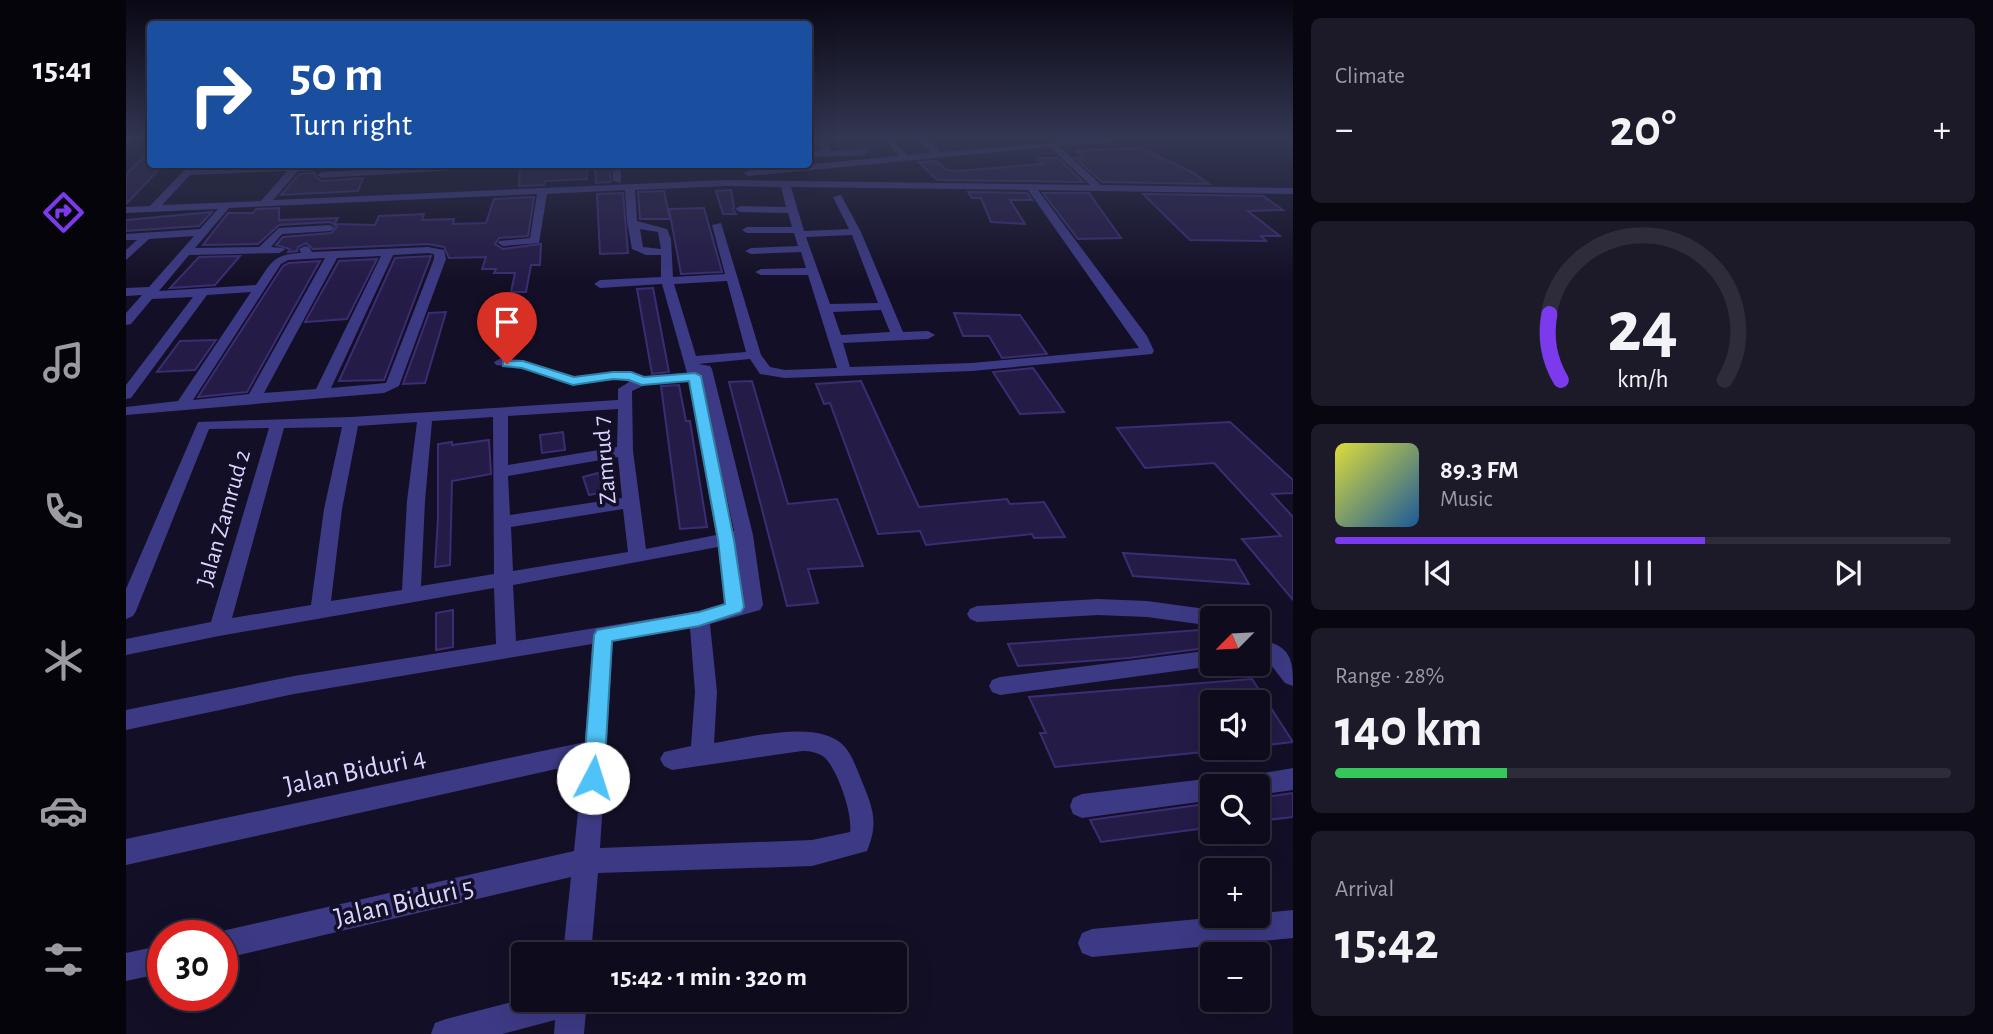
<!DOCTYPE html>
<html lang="en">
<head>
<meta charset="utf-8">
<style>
  body { margin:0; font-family:"Alegreya Sans",sans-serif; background:#1c1929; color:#f1f3f6; height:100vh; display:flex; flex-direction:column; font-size:26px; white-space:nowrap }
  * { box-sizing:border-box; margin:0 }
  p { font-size:23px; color:#9b9ba3 }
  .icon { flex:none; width:38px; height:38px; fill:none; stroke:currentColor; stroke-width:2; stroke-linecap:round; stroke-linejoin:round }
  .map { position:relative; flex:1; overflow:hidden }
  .drawer { display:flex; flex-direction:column; gap:18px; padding:18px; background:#08060f; width:700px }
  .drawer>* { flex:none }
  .top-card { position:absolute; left:21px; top:21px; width:665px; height:147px; border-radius:7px; box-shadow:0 7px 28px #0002,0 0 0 2px #2e2b3b; background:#1a4fa0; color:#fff; overflow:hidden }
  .needle { width:46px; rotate:246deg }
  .fabs { position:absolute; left:1074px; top:606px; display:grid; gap:14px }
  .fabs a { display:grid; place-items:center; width:70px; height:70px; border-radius:7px; background:#0e0b1c; box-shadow:0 7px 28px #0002,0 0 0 2px #2e2b3b; font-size:35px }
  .speed { position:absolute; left:21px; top:920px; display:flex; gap:14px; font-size:35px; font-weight:700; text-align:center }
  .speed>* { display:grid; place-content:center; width:91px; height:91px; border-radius:50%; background:#0e0b1c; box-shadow:0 7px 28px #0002,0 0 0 2px #2e2b3b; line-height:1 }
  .speed .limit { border:10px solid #d22; background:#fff; color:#111 }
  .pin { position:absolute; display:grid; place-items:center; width:60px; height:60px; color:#fff; margin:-72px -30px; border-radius:50% 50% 50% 0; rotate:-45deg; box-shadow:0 0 7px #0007 }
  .pin .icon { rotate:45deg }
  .me { position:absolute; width:77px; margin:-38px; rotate:5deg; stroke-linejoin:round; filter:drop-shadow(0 0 5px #0008) }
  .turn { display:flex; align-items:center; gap:24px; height:147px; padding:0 28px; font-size:32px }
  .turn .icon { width:91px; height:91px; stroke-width:2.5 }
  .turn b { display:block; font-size:49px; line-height:60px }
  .big { font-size:52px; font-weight:700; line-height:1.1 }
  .drawer .tile { flex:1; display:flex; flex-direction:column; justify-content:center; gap:10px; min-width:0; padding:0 24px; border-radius:10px; background:#1c1929 }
  .drawer .dial { align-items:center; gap:0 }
  .dial svg { height:182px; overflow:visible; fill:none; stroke:#2e2b3b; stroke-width:7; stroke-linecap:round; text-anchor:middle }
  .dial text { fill:#f1f3f6; stroke:none }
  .song { display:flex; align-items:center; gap:21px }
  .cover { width:84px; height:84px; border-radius:10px; background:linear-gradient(135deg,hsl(60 70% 55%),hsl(210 70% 35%)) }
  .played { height:7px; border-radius:4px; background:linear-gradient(90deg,#7c3aed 60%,#2e2b3b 60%) }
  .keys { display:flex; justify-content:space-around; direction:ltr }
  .heat { display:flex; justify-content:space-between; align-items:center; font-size:38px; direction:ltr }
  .charge { height:10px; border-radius:5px; background:linear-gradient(90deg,#34c759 28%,#2e2b3b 0) }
  .trip { position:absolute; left:385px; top:942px; width:396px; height:70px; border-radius:7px; background:#0e0b1c; box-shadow:0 7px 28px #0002,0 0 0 2px #2e2b3b; font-weight:700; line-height:70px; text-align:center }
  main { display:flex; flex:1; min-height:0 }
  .menu { display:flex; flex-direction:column; width:126px; justify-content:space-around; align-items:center; background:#06040b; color:#9b9ba3 }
  .menu .icon { width:49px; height:49px }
  .menu .on { color:#7c3aed }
  .menu b { font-size:32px; color:#f1f3f6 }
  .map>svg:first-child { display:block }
  .building { fill:#241b47; stroke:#3b2d73; stroke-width:2 }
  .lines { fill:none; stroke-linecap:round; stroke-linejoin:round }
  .minor { fill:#3d3a85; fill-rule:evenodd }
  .route { fill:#4fc3f7; stroke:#337fa1; stroke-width:2 }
  .labels { text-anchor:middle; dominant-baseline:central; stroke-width:7; stroke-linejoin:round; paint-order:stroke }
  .street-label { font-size:24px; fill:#d9d4ff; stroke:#130f26 }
  .near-street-label { font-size:28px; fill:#d9d4ff; stroke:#130f26 }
</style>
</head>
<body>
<main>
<nav class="menu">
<b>15:41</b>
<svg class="icon on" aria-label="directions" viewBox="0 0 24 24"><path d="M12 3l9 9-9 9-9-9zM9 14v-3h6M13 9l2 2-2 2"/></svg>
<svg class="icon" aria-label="music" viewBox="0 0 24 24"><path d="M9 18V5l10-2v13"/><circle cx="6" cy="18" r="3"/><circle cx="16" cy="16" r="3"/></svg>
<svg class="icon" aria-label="phone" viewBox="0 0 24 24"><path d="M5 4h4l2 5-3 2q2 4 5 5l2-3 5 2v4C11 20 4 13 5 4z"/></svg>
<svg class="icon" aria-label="climate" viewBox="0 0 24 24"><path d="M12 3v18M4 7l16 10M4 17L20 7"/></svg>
<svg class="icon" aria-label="car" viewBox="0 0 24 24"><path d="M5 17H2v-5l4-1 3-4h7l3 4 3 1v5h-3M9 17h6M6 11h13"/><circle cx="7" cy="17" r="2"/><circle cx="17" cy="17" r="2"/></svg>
<svg class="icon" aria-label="filters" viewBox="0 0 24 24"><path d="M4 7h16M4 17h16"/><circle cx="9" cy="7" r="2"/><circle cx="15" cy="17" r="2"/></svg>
</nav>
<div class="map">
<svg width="1167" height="1034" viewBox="0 0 1167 1034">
  <rect width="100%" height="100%" fill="#130f26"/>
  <path class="building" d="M1015 148 1068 173 1083 184 976 182 949 158 957 157 950 151Z
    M24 151V166L37 165 0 204V174Z
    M911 158H932L957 182 811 180 793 162 810 161 821 170 834 171 917 164Z
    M433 164H460L461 179 419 181 418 185 393 186 394 169Z
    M483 165 485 182 470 183 469 166Z
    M189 173 190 177 196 181 237 178 232 191 155 195 173 174Z
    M605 190 608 206 607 210 610 214H597L590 191Z
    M538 191 544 219H514L512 192Z
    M842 192 901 193 906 200H884L899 224 865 222 855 198H846Z
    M497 193 502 253 474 254 471 194Z
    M917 193H963L995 238 952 239Z
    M1017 194 1137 196 1157 210 1122 211 1154 236H1135L1140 241 1064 240Z
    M408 197 402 236 373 238 369 244 377 249 415 244 414 265H405L400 292H385L389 273H368L370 269H356L360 257 323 258 318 247 302 244 187 249 180 243 172 247 171 251 162 252 164 249 150 245 157 237 205 233 211 227 204 222 153 225 132 244 77 245 102 213H127L130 209 153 208V220L212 218 208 224 249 225 253 216 298 214 296 220 328 219 327 224 360 223 368 199Z
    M578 208 596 272 555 274 543 209Z
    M86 212 73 226 0 231V220Z
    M114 256 89 285 44 288 73 257Z
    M305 256 258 380 213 381 269 258Z
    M251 259 221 319 179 322 213 261Z
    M194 261 121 392 72 397 157 266 163 263Z
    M527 288 543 372 526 374 511 289Z
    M320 312 299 383 277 384 303 313Z
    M828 313 894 315 921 354 876 358 863 336H837Z
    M90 340 69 370 31 372 54 341Z
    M907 368 938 412 894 414 867 372Z
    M626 381 662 504 711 499 737 566 682 569 692 603 661 606 603 382Z
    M735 381 793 507 881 499 884 504 918 502 939 537 908 538 906 534 800 545 794 531 752 534 704 403 698 404 690 384Z
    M553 385 560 421H564L581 527 554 529 535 386Z
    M1104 422 1167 480V493L1146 494 1167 517V600L1116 539 1155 536 1088 463 1019 468 991 428Z
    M437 432 439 450 416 453 414 435Z
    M363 440 365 474 326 481 324 565 309 567 312 518V444L326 442V445Z
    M472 473 478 492 463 495 457 477Z
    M997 553 1109 560 1123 584 1007 576Z
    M327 610V647L310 650V613Z
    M1087 629V647L1003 658 892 666 882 644Z
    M1126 679 1167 742 1132 746V702H1087V751L929 767 914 733H920L903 697Z
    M1167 793V817L1132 821V798Z
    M1087 803V827L975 842 964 820Z"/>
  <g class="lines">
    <path class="minor" d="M689 138H697L705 151 738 149 742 152 738 155 682 157V151H696Z
      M757 138H765L781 155 805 153 791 138H799L814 152 996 138 992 141 933 146 975 185 1167 188V194L912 190 1021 336 1028 351 1026 354 846 371 659 378 634 374 624 359 572 364 584 366 586 369 627 535 637 605 634 610 584 624 591 692 588 743C622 738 693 718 718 746 727 756 732 772 737 784 748 811 752 824 741 851L686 866 472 873 465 954H437L445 877 96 959V936H86L96 931 448 851 457 763 0 865V839L459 742 466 644 168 694 0 730V710L168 676 370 644 368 588 93 636 0 655V639L85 622 143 428 83 429 10 611 7 616 0 619V589L72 422 225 417 492 400V389L503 382 496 379 447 385 395 368 370 365 368 362 375 358 397 360 448 377 497 371 517 377 561 373 536 284 474 288 468 284 474 280 535 277V255H520L506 249 501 221 499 190 421 194 413 243 377 246 372 243 373 241 404 238 411 194 103 208 69 248 133 247 153 228 204 225 209 228 204 231 156 234 145 247 157 248 159 250 153 253 63 255 33 291 130 285C145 263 147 254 175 253L173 249 179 246 183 247 186 252 302 247 318 250 320 259 273 386 258 393 0 415V407L52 401 125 292 81 295 5 398 0 399V385L67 297 26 299 5 324 0 325V313L16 295 0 296V288L23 287 68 236 23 239 0 260V250L11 240H0V234L74 229 92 209 0 213V207L24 206 64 164H73L69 169 192 164 203 167 198 170 172 171 147 200 600 180 964 185 924 147 623 176 618 173 623 170 773 156ZM161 171 135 201 36 205 64 175ZM600 186 655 187 660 207 614 206 609 209 614 212 662 213 666 227H621L616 230 621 233H668L672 246 625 248 619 251 625 254 675 252 680 268 635 269 629 272 635 275H682L711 368 659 370 644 367 635 355 595 223 586 225 599 274 547 277 545 239 541 229 511 221 509 190ZM665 187 902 190 1013 348 846 363 724 367 717 343 802 339 809 335 802 331 777 332 735 232 715 195 707 197 723 229 678 231ZM514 229 532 232 535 249 517 247ZM726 235 752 303 704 304 680 237ZM302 253 308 254V259L260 383 205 388 267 255ZM255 256 190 389 138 393 211 258ZM199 258 123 394 67 400 155 264 162 260ZM601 281 620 352 570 356 548 284ZM755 310 764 332 715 335 707 312ZM563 381 590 535 520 549 507 451 506 391 519 385ZM492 409 491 447 382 465V416ZM367 417 368 574 295 586 299 501 306 421ZM291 422 281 501 276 590 205 601 216 509 232 426ZM216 427 198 509 185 605 106 618 158 428ZM492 457 496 498 384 515 382 476ZM599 489 608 531H607ZM497 509 502 552 387 571 385 527ZM592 547 599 605 573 611 390 641 387 585ZM564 628 569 692 565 746 538 752 534 759 538 766 546 770 676 751C684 751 691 752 698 757 711 768 727 814 724 832L686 840 474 848 487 641Z
      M359 164H431L196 178 191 175 196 172Z
      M486 164H495V183L487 181Z
      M972 599 1021 601 1087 610 1094 613 1097 618H1087V626L1021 617 972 615 851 622 844 619 841 614 844 609 851 606Z
      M1146 643C1167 650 1167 667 1167 686L1159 683 1141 660H1132V644Z
      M1087 650V663H1095L1087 666 874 695 866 692 863 686 866 680 874 677Z
      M1167 768V790L1132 795V786H1104L1108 778Z
      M1087 778 1095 781 1098 786H1087V800L956 818 947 814 944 806 947 798 956 794Z
      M1167 910V938L966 957 956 953 952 943 956 933 966 929Z
      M37 945V973L0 981V953Z
      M397 999H461L458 1034H428L429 1020 376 1034H305L309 1023 320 1019Z"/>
  </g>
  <linearGradient id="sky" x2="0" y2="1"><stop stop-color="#0a0815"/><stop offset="0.49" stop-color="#333752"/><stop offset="1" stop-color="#333752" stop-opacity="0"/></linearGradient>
  <rect width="1167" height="282" fill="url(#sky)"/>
  <path class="route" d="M377 361H397L448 377 487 372H505L518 377 569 373 575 376 608 540 618 607 615 612 573 626 486 641 478 778 475 785 467 788 460 785 457 778 468 635 471 630 573 612 599 604 592 540 563 381 516 385 503 380 487 379 447 385 396 368 377 366Z"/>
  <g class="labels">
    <g class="street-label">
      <text transform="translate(479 460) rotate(-95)">Zamrud 7</text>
      <text transform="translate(98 518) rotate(-74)">Jalan Zamrud 2</text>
    </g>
    <g class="near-street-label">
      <text transform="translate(229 772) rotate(-12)">Jalan Biduri 4</text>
      <text transform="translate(278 903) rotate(-13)">Jalan Biduri 5</text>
    </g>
  </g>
</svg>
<div class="fabs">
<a><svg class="needle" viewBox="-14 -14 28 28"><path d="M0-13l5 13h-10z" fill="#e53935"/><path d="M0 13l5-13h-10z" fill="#9b9ba3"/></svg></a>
<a><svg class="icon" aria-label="sound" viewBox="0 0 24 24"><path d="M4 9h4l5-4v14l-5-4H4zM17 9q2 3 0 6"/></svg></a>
<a><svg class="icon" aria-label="search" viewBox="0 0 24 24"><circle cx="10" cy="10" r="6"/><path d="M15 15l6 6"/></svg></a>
<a>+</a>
<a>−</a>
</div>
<div class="speed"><div class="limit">30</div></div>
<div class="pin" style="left:381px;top:364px;background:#d93025"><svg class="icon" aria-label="arrive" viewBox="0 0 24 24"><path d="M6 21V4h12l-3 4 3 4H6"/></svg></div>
<svg class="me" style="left:467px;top:778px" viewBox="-20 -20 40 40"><circle r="19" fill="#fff"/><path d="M0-13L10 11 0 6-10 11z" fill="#4fc3f7"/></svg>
<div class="trip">15:42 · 1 min · 320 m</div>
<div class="top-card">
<div class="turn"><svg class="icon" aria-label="right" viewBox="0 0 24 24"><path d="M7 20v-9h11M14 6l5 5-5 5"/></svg><div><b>50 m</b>Turn right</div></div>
</div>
</div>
<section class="drawer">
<div class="tile"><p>Climate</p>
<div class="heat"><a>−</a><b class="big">20°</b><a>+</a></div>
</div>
<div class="tile dial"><svg viewBox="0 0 100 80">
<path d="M14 69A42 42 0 1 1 86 69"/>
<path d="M14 69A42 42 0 0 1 9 40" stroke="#7c3aed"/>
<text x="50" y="56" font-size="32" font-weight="700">24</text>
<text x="50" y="72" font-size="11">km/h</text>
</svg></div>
<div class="tile">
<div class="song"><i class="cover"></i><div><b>89.3 FM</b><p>Music</p></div></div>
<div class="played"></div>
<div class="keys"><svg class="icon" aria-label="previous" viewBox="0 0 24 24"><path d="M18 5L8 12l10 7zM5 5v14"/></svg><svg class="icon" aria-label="pause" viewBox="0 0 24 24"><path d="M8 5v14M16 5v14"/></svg><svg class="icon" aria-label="next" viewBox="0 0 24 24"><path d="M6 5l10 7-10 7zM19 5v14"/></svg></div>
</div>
<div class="tile"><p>Range · 28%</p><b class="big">140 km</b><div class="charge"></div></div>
<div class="tile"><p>Arrival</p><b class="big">15:42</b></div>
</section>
</main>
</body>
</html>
